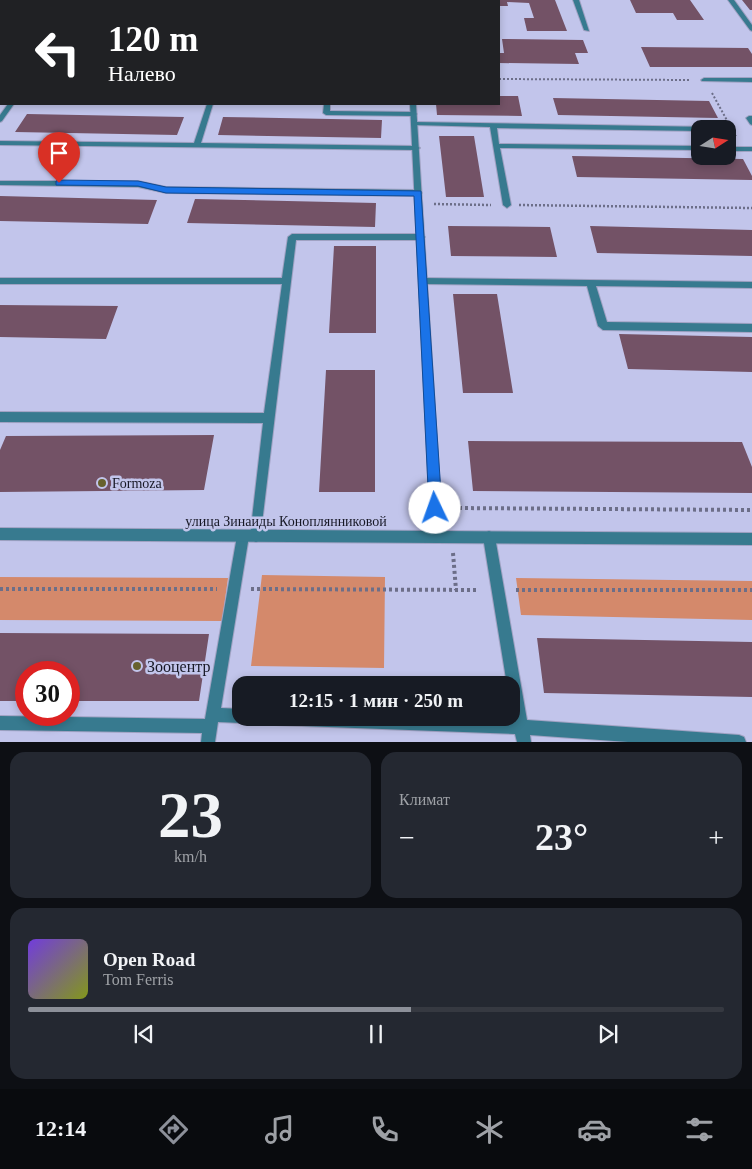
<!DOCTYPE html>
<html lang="ru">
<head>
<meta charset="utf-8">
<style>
  body { margin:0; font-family:Georgia,serif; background:#242831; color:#f1f3f6; height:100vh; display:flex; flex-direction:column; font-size:19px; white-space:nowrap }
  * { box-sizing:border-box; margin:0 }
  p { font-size:16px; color:#9ea1a6 }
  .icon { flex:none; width:28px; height:28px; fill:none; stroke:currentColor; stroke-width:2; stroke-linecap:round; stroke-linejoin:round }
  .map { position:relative; height:742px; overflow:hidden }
  .side { display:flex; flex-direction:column; gap:10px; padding:10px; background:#0d0f14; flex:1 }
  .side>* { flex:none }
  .top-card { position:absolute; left:0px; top:0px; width:500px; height:105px; box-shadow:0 2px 8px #0003; background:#202124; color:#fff; overflow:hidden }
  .needle { width:32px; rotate:78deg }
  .buttons { position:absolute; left:691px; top:120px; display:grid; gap:10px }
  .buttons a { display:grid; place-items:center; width:45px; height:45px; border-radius:10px; background:#171b24; box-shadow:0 2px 8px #0003; font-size:25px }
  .speed { position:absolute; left:15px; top:661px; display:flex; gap:10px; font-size:25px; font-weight:700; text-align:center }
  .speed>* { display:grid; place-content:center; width:65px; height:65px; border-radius:50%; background:#171b24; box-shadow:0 2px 8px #0003; line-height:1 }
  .speed .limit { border:8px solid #d22; background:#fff; color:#111 }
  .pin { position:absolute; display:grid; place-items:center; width:42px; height:42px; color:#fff; margin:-51px -21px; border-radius:50% 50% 50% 0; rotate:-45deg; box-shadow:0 0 5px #0007 }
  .pin .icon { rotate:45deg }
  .me { position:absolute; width:55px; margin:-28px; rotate:357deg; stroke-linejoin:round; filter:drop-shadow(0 0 4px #0008) }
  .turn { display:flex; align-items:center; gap:18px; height:105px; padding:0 25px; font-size:22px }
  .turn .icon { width:65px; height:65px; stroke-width:2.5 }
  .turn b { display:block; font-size:35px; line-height:42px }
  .big { font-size:38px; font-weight:700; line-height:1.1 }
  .side .widget { flex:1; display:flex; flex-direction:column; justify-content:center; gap:8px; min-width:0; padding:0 18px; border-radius:15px; background:#242831 }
  .side .dial { align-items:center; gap:0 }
  .dial b { font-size:65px; line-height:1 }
  .song { display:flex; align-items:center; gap:15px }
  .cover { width:60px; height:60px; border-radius:8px; background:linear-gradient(135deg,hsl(260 70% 55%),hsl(70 70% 35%)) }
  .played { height:5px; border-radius:2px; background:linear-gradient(90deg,#8c9099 55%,#363941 55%) }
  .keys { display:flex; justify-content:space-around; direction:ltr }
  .heat { display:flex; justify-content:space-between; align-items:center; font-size:28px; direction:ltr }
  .side .tiles { flex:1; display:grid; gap:10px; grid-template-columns:1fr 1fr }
  .widget:last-child { grid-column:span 2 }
  .trip { position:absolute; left:232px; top:676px; width:288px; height:50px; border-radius:15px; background:#171b24; box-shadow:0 2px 8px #0003; font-weight:700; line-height:50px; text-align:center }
  .tabs { display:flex; height:80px; justify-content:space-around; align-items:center; background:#090b0e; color:#9ea1a6 }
  .tabs .icon { width:35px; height:35px }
  .tabs .current { color:#8c9099 }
  .tabs b { font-size:22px; color:#f1f3f6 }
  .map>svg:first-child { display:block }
  .green { fill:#d4896b }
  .building { fill:#735266 }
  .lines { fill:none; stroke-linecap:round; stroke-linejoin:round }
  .service-casing { stroke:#a0a2c3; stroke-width:2 }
  .minor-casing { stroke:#a0a2c3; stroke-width:2 }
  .tertiary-casing { stroke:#a0a2c3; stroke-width:2 }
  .path-far2 { stroke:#6c6e88; stroke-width:2; stroke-dasharray:2 2; stroke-linecap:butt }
  .path-far1 { stroke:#6c6e88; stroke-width:2.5; stroke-dasharray:2 2; stroke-linecap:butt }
  .path { stroke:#6c6e88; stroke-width:4; stroke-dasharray:3 3; stroke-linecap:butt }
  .service { fill:#377a8f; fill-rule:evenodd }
  .minor { fill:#377a8f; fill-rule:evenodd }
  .tertiary { fill:#377a8f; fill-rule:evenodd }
  .route { fill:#1a73e8; stroke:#114b97 }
  .poi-dot { fill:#67612d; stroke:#c2c5eb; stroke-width:2 }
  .labels { text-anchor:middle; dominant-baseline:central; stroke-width:5; stroke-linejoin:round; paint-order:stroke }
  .poi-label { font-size:14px; fill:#171825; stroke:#c2c5eb; text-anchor:start }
  .street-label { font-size:14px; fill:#171825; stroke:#c2c5eb }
  .near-poi-label { font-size:16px; fill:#171825; stroke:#c2c5eb; text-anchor:start }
</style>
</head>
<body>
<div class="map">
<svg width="752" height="742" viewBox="0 0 752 742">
  <rect width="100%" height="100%" fill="#c2c5eb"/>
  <path class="green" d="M262 575 385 577 384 668 251 666Z
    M0 577 228 578 222 621 0 620Z
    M516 578 752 581V620L521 615Z"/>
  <path class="building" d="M499 0H555L567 31H527L524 18H534L529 3 507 2 508 6H499Z
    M630 0H690L704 20H677L673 13H636Z
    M742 0H752V10H750Z
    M502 39 583 40 588 53H575L579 64 499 63V53H504Z
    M641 47 748 48 752 54V67H650Z
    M499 96H518L522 116 437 115 436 104H499Z
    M553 98 709 101 718 118 558 115Z
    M27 114 184 117 177 135 15 132Z
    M223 117 382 120 381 138 218 135Z
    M439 136H474L484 197H446Z
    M572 156 743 159 752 176V180L577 177Z
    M0 196 157 200 148 224 0 221Z
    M195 199 376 203 375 227 187 223Z
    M448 226 550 227 557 257 451 256Z
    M590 226 752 230V256L597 253Z
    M334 246H376V333H329Z
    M453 294H497L513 393H463Z
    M0 305 118 306 106 339 0 337Z
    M619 334 752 337V372L628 369Z
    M326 370H375V492H319Z
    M214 435 204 490 0 492V450L6 436Z
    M468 441 742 442 752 467V493L473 491Z
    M0 633 209 634 199 701H69V672H26V701H0Z
    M537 638 752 642V697L544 693Z"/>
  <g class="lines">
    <defs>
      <path id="service" d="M573 0H579L589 31 584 30Z
        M0 12H1V16H0Z
        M8 104H14L2 121 0 122V115Z
        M207 104H213L201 143 416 146 420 148 416 150 0 145V141L194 143Z
        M324 104H330V111L414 112 417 114 414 116 326 115 323 113Z
        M749 116H752V125L750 124 746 118Z
        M415 122 711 127 714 129H700V131L497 128 499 144 700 146V150L500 148 511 205 507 208 503 205 490 127 413 125 411 124Z
        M728 147H752V151H728Z
        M0 181H138L166 187 418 190 422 193 418 196 166 193 138 187 0 185Z
        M292 234H421L425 237 421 240H296L260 540 256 542 252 540 250 536 263 423 0 422V412L264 413 282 284H0V278H282L288 237Z
        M423 278 752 282V288L596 286 607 322 752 324V332L603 330 598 326 587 286 423 284 419 281Z
        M243 530 247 532 249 536 221 708 241 709V718H247L246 721 241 723 218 722 215 742H201L202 733 0 730V716L205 719 237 536 239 532Z
        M489 531 493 533 495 537 527 720 739 735 744 737 746 742H628L530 735 531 742H517L515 734 275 725 270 723 268 718H456L513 720 511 685H507L483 537 485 533Z"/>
      <path id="minor" d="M405 0H411V1H405Z
        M728 0H734L752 25V31L750 30Z
        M704 78H752V82L702 81 701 80Z
        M410 104H416L443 537 441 541 437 543 433 541 431 537Z"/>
      <path id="tertiary" d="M0 528 752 533V545L0 540Z"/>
    </defs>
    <use href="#service" class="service-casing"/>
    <use href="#minor" class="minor-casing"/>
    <use href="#tertiary" class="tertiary-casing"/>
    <path class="path-far2" d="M499 79 691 80
      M712 93 730 126"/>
    <path class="path-far1" d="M730 125 736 136
      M434 204 491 205
      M519 205 752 208"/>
    <path class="path" d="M453 508 752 510
      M453 553 456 590
      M0 589H217
      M251 589 479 590
      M516 590H752"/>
    <use href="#service" class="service"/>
    <use href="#minor" class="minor"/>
    <use href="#tertiary" class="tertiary"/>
  </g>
  <path class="route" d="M59 180 138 181 166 187 421 191 442 508 440 512 435 514 430 512 429 508 414 196 166 193 138 186 56 185V181Z"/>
  <g class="poi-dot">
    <circle cx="102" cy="483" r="5"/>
    <circle cx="137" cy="666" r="5"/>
  </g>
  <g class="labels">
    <g class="poi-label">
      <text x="112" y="483">Formoza</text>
    </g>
    <g class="street-label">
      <text x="286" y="521">улица Зинаиды Коноплянниковой</text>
    </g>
    <g class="near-poi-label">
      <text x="147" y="666">Зооцентр</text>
    </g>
  </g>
</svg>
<div class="buttons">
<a><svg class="needle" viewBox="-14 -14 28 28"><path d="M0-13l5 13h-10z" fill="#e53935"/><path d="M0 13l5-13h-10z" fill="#9ea1a6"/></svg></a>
</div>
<div class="speed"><div class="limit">30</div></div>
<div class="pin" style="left:59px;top:183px;background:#d93025"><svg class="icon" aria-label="arrive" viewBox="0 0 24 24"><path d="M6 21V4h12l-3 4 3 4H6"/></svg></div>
<svg class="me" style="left:435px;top:508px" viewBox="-20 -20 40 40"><circle r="19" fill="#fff"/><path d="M0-13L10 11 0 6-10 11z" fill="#1a73e8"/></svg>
<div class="trip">12:15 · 1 мин · 250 m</div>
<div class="top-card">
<div class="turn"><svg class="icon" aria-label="left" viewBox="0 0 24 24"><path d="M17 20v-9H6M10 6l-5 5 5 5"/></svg><div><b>120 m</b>Налево</div></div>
</div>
</div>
<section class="side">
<div class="tiles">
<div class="widget dial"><b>23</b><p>km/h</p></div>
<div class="widget"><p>Климат</p>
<div class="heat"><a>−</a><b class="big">23°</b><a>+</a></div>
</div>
<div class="widget">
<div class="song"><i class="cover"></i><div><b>Open Road</b><p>Tom Ferris</p></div></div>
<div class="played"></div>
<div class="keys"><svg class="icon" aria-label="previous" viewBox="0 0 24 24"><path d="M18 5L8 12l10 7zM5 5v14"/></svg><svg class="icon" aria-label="pause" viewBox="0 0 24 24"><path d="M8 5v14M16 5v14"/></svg><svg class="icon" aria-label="next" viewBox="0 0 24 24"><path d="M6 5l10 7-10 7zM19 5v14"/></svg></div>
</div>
</div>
</section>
<nav class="tabs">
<b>12:14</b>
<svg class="icon current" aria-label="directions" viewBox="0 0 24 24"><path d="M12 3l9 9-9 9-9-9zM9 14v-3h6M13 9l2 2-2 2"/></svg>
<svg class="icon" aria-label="music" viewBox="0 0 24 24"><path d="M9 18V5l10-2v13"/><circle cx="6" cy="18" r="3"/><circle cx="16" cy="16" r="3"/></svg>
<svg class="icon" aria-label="phone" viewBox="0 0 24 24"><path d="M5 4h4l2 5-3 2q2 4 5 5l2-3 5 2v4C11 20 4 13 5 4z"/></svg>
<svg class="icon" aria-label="climate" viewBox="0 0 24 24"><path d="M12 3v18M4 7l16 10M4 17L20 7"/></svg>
<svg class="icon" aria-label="car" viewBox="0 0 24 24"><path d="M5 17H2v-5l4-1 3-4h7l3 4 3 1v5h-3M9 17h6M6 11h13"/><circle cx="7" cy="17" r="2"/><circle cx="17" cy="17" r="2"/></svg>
<svg class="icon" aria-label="filters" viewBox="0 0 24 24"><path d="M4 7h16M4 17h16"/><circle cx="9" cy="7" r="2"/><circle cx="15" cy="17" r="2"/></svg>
</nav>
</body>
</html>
